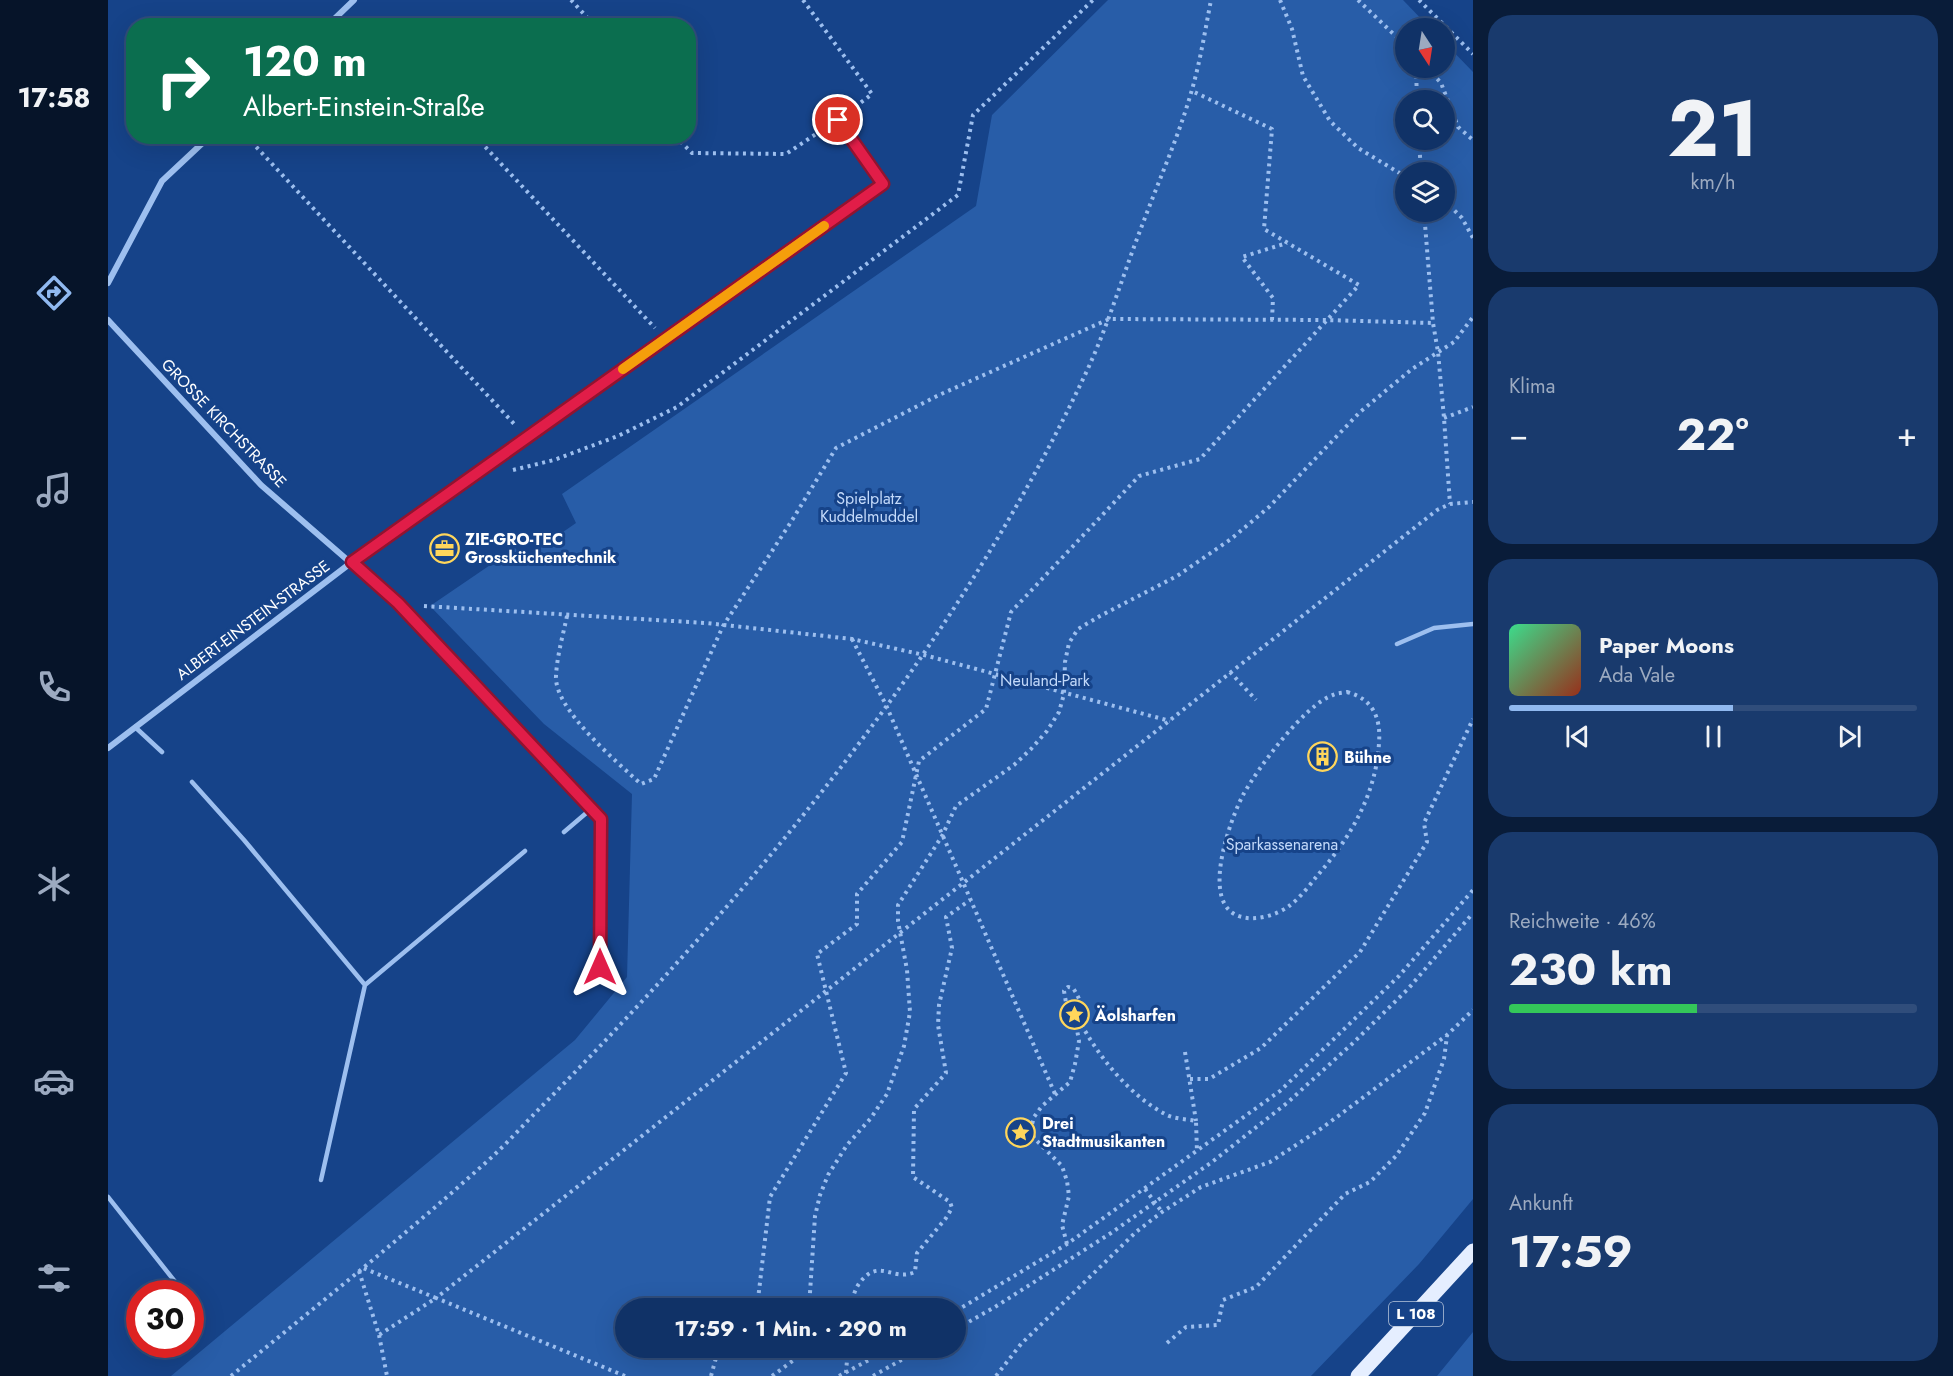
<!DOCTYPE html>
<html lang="de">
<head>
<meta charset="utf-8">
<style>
  body { margin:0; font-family:Jost,sans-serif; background:#193a6d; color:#f1f3f6; height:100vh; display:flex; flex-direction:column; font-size:22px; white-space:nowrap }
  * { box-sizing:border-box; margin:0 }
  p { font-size:20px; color:#9caac0 }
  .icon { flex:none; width:33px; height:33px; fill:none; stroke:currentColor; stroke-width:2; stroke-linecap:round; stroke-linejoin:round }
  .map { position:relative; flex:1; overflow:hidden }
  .side { display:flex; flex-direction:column; gap:15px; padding:15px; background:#091c39; width:480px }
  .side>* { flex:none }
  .top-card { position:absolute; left:18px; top:18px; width:570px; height:126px; border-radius:24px; box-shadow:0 6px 24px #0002,0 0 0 2px #304d7b; background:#0b6e4f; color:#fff; overflow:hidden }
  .needle { width:39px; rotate:168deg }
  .tools { position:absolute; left:1287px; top:18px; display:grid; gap:12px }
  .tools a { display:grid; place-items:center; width:60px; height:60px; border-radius:50%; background:#103267; box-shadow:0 6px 24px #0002,0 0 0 2px #304d7b; font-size:30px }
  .speed { position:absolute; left:18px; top:1280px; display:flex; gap:12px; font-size:30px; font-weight:700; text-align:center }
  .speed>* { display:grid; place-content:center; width:78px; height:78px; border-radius:50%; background:#103267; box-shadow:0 6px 24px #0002,0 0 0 2px #304d7b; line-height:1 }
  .speed .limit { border:9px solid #d22; background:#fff; color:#111 }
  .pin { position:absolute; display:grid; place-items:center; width:51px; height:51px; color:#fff; margin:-26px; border:3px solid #fff; border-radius:50%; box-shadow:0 2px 6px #0007 }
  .me { position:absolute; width:66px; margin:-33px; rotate:0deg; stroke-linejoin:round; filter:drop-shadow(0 0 4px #0008) }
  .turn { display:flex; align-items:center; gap:21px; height:126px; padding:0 18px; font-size:27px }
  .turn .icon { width:78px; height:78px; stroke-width:2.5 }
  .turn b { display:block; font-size:42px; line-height:51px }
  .big { font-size:45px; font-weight:700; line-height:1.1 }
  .side .tile { flex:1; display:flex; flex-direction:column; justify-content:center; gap:9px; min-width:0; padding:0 21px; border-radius:24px; background:#193a6d }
  .side .dial { align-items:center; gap:0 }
  .dial b { font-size:78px; line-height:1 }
  .song { display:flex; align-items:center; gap:18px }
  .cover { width:72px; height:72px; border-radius:9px; background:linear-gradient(135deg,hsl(150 70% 55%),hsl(10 70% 35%)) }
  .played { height:6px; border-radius:3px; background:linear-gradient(90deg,#90b9f0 55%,#304d7b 55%) }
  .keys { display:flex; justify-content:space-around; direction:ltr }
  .heat { display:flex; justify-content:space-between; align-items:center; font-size:33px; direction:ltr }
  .charge { height:9px; border-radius:4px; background:linear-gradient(90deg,#34c759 46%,#304d7b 0) }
  .trip { position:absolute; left:507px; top:1298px; width:351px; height:60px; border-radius:30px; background:#103267; box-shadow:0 6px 24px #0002,0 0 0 2px #304d7b; font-weight:700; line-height:60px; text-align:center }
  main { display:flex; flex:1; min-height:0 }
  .dock { display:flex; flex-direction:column; width:108px; justify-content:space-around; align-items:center; background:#061429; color:#9caac0 }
  .dock .icon { width:42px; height:42px }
  .dock .active { color:#90b9f0 }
  .dock b { font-size:27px; color:#f1f3f6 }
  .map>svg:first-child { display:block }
  .green { fill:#285da8; fill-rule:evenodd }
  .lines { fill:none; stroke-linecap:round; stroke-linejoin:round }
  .path { stroke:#9dbfef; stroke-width:4; stroke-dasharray:3 4.5; stroke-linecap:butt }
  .lane { stroke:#9dbfef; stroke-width:4.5 }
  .street { stroke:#9dbfef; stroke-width:6 }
  .primary { stroke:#e5eeff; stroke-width:15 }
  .route-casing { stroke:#92132f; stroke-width:15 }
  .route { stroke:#e11d48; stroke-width:10 }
  .slow { stroke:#f59e0b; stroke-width:10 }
  .labels { text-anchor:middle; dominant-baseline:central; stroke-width:6; stroke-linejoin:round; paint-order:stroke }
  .shield { fill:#164389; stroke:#b9c7dc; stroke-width:1.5 }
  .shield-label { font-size:15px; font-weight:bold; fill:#fff }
  .street-label { font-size:16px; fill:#fff; stroke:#164389 }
  .park-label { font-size:16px; fill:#c3dafb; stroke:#164389 }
  .poi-label { font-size:16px; font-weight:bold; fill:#fff; stroke:#164389; text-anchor:start }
</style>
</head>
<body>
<main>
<nav class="dock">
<b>17:58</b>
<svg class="icon active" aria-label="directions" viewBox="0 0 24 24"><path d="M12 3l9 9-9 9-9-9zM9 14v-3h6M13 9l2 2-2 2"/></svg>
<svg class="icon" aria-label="music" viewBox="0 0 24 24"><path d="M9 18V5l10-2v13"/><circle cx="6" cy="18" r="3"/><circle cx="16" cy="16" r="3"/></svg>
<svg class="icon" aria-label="phone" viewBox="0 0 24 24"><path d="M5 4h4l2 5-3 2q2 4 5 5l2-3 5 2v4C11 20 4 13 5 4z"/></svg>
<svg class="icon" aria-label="climate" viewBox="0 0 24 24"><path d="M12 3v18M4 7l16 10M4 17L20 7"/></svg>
<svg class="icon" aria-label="car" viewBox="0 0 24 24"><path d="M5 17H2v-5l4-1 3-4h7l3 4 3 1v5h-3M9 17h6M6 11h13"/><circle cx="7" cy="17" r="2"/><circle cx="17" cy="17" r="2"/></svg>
<svg class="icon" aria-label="filters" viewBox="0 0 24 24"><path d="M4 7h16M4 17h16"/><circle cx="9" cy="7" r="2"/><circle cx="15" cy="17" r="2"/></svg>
</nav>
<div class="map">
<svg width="1365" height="1376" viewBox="0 0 1365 1376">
  <rect width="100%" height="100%" fill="#164389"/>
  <path class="green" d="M1000 0H1295L1322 28H1298V68H1336L1337 43 1365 72V1199L1311 1264 1203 1376H63L467 1040 519 977 524 794 436 724 322 606 407 548 416 559 468 523 454 494 868 206 884 115ZM1298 100H1336V140H1298ZM1298 172H1336V212H1298ZM518 1308H848V1347H518Z
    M1365 1332V1376H1329Z"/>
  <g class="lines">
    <path class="path" d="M463 0 487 26
      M695 0 764 94 743 110
      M1172 0 1184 29 1195 76 1222 121 1250 148 1298 177
      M1250 0 1298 46
      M1311 0 1365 54
      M325 26 332 18
      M1308 68 1309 100
      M1319 68 1333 83 1350 127 1365 140
      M138 136 408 426
      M367 136 547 328
      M567 136 584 153 678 154 717 128
      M1311 140 1313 172
      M1336 200 1354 218 1365 238
      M1316 212 1325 323 1330 352 1336 418 1342 504
      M1164 320 1165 298 1134 257 1179 243
      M1336 418 1365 407
      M405 470 446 460 510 436 569 407 850 195 865 115 985 0
      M316 606 598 623 744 639 816 655 1062 721
      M459 616C455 635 449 656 448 676 446 709 509 762 533 784L546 779 615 626 683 522 728 448 831 395 1001 319 1217 320 1325 323
      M744 639 778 705 947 1094
      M1122 672 1148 700
      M1239 692C1265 699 1273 718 1271 743 1268 795 1242 838 1209 876 1201 886 1191 899 1181 906 1169 915 1148 921 1134 917 1090 907 1122 820 1135 795 1150 768 1196 705 1225 695 1229 693 1234 693 1239 692Z
      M1077 1052 1088 1121
      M1082 1079H1101L1153 1048 1252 952 1319 842 1316 823 1365 719
      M1037 1189 1054 1212
      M959 1244 954 1225 961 1196 959 1181 954 1166 926 1138 923 1128 926 1117 934 1106 962 1082 967 1064 971 1041 968 1024 960 1014 956 991 960 987 965 988C973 1000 975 1008 972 1022 991 1057 1021 1095 1057 1114 1065 1119 1079 1119 1088 1121L1089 1152
      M251 1271 271 1335 328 1298 255 1268
      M649 1308 662 1197 738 1073 709 954 749 924V894L794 842 811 761 878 709 903 612 1031 476 1092 459 1251 285 1156 229 1164 129 1084 91
      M701 1308 707 1216 712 1195 720 1175 739 1145 763 1118 779 1094 796 1046 802 1012 799 970 790 921V905L834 836 848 806 906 765 923 749 939 731 951 712 956 694 957 662 961 643 970 629 992 616 1069 576 1123 539 1161 507 1252 412 1304 369 1346 342 1365 317
      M743 1308C744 1299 747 1288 753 1281 772 1258 785 1282 807 1272L809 1253 838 1218 844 1208 842 1202 805 1177 806 1109 838 1073 830 1025 831 1005 844 948 838 917 862 900
      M848 1311 959 1244 1172 1091 1291 976 1365 890
      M848 1329 887 1307 1003 1233 1104 1162 1179 1103 1245 1043 1300 989 1365 913
      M271 1335 279 1376
      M1059 1343 1078 1327 1110 1325 1115 1300 1148 1287 1237 1194 1262 1182 1288 1156 1317 1113 1336 1059 1339 1036
      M738 1373 740 1347
      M123 1376C207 1307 294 1238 375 1165 397 1146 416 1124 436 1104 481 1058 525 1012 567 965 728 787 873 594 976 377 1000 327 1015 274 1035 223 1051 180 1070 138 1083 93 1092 63 1097 31 1103 0
      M517 1376 328 1298 1329 510 1342 504 1365 502
      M603 1376 611 1347
      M664 1376 690 1357 696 1347
      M731 1376 785 1347
      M765 1376 816 1347
      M888 1376 913 1344 1028 1232 1054 1212 1093 1187 1162 1162 1214 1128 1339 1035 1365 1010"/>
    <path class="lane" d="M1289 644 1326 628 1365 624
      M27 727 54 752
      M84 782 136 840 257 985 417 851
      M456 832 483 809
      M213 1180 257 985
      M0 1197 76 1293"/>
    <path class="street" d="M219 26 246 0
      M0 283 54 181 102 136
      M0 320 153 485 289 603 493 819 492 967
      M0 748 244 562 775 184 731 120"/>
    <path class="primary" d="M1250 1376 1365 1251"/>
  </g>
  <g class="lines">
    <defs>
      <path id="route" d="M492 967 493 819 290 603 244 562 775 184 730 120"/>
    </defs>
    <use href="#route" class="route-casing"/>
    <use href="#route" class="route"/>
    <path class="slow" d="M515 369 716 226"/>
  </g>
  <defs>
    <symbol id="office-ring" viewBox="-11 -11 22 22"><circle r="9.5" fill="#164389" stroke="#ffd65b" stroke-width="1.5"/><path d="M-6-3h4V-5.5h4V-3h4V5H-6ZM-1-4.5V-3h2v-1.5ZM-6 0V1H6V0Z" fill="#ffd65b"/></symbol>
    <symbol id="building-ring" viewBox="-11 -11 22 22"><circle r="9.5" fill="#164389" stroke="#ffd65b" stroke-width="1.5"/><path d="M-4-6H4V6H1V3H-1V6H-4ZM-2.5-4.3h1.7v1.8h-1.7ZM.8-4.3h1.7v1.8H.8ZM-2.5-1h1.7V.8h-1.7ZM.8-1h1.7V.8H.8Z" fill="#ffd65b"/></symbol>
    <symbol id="sight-ring" viewBox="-11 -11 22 22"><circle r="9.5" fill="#164389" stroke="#ffd65b" stroke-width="1.5"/><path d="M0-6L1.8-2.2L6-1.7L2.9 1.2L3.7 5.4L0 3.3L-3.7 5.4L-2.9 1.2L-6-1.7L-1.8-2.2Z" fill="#ffd65b"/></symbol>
  </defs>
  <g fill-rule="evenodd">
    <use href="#office-ring" x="320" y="532" width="33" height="33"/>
    <use href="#building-ring" x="1198" y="740" width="33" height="33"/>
    <use href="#sight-ring" x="950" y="998" width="33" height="33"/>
    <use href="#sight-ring" x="896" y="1116" width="33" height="33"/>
  </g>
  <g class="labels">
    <rect class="shield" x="1281" y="1302" width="54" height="24" rx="4.5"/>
    <g class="shield-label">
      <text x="1308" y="1314">L 108</text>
    </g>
    <g class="street-label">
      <text transform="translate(116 423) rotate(46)">GROSSE KIRCHSTRASSE</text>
      <text transform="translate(145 620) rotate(-37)">ALBERT-EINSTEIN-STRASSE</text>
    </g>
    <g class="park-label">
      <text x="761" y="498">Spielplatz<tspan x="761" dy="18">Kuddelmuddel</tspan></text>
      <text x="937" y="680">Neuland-Park</text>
      <text x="1174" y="844">Sparkassenarena</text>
    </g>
    <g class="poi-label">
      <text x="357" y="539">ZIE-GRO-TEC<tspan x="357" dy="18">Grossküchentechnik</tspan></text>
      <text x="1236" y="757">Bühne</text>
      <text x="987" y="1015">Äolsharfen</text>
      <text x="934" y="1123">Drei<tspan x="934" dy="18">Stadtmusikanten</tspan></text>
    </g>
  </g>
</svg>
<div class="tools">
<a><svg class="needle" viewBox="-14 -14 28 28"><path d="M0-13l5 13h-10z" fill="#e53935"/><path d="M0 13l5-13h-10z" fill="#9caac0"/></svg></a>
<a><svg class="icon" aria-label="search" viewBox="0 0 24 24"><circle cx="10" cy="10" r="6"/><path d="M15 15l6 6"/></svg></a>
<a><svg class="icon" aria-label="layers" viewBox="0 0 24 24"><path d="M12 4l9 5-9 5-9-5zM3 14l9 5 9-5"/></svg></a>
</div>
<div class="speed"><div class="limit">30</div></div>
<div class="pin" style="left:730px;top:120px;background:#d93025"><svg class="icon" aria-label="arrive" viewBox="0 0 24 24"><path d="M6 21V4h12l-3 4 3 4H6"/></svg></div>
<svg class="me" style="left:492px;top:967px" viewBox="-20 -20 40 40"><path d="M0-17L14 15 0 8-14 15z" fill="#e11d48" stroke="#fff" stroke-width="4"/></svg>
<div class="trip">17:59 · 1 Min. · 290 m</div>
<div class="top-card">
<div class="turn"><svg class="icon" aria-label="right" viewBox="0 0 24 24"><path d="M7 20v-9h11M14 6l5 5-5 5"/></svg><div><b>120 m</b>Albert-Einstein-Straße</div></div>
</div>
</div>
<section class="side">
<div class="tile dial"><b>21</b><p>km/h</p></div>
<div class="tile"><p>Klima</p>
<div class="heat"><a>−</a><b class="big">22°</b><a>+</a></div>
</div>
<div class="tile">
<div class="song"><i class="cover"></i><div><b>Paper Moons</b><p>Ada Vale</p></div></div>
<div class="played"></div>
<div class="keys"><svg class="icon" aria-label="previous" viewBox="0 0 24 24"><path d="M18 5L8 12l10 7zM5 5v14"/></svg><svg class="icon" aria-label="pause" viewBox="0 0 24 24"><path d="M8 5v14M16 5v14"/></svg><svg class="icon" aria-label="next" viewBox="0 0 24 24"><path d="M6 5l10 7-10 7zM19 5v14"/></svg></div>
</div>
<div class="tile"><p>Reichweite · 46%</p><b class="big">230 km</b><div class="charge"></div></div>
<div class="tile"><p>Ankunft</p><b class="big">17:59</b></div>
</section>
</main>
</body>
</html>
